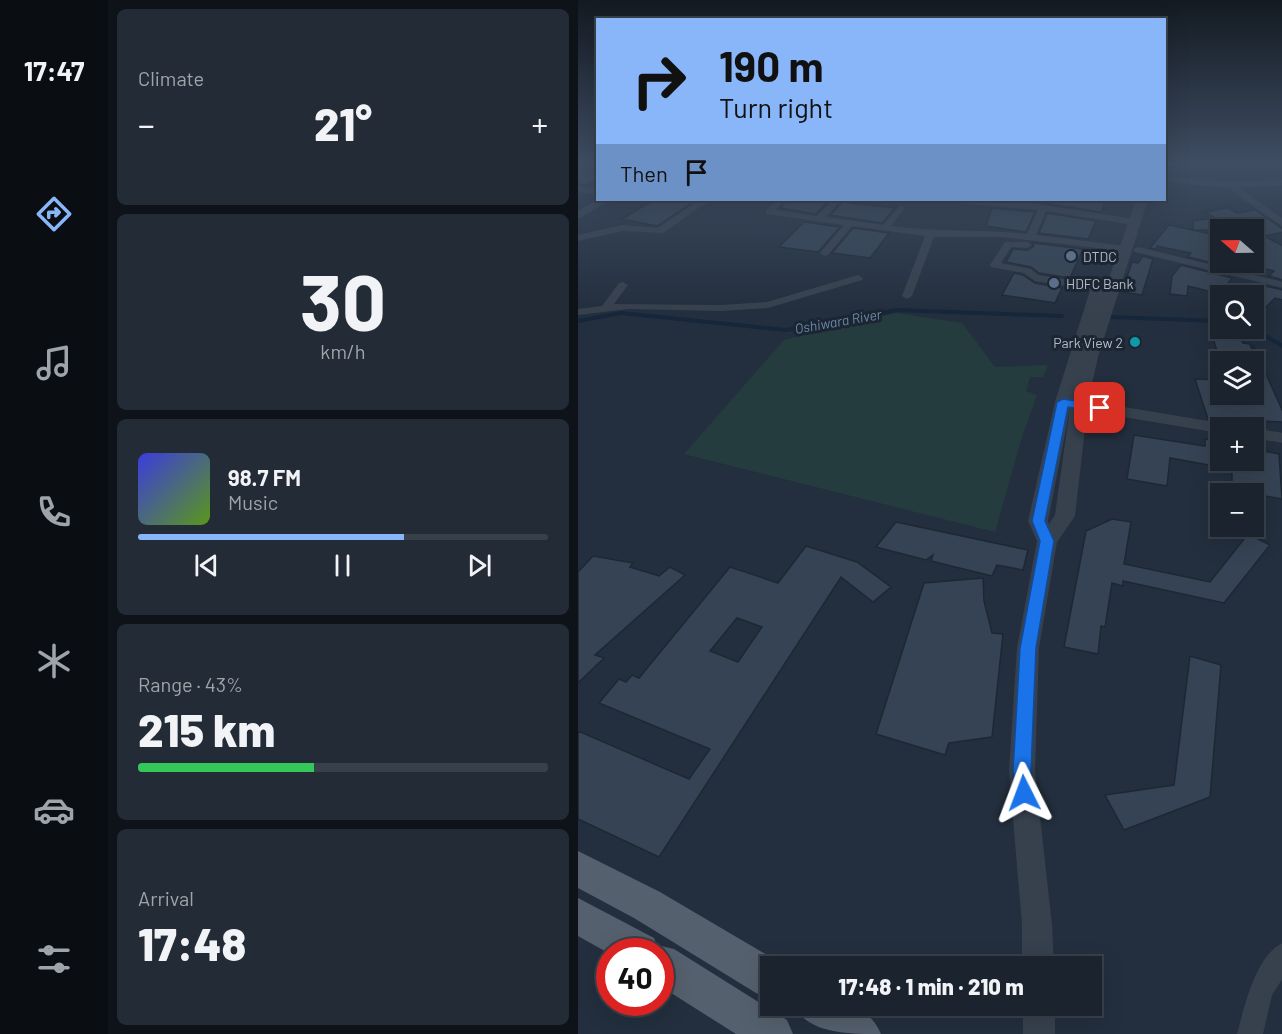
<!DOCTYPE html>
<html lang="en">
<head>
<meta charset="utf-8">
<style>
  body { margin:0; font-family:Barlow,sans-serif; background:#232b36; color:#f1f3f6; height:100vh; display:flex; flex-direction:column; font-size:22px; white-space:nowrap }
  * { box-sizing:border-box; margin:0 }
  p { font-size:20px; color:#9fa4aa }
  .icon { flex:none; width:33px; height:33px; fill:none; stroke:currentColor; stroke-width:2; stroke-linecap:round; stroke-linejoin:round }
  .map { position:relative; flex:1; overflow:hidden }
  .panel { display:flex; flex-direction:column; gap:9px; padding:9px; background:#0e1319; width:470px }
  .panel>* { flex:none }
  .top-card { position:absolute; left:18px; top:18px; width:570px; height:183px; border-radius:0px; box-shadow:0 6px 24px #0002,0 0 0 2px #38404a; background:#88b6f9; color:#111; overflow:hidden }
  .needle { width:39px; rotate:290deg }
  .tools { position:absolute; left:632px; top:219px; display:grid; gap:12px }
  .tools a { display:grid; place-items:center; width:54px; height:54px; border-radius:0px; background:#1a232e; box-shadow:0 6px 24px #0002,0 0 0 2px #38404a; font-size:30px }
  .speed { position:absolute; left:18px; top:938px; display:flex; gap:12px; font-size:30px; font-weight:700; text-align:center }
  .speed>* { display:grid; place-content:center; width:78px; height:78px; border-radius:50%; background:#1a232e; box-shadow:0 6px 24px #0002,0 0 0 2px #38404a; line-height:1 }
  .speed .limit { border:9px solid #d22; background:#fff; color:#111 }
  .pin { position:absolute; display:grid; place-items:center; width:51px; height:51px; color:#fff; margin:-26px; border-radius:12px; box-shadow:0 3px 9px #0006 }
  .me { position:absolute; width:66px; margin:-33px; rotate:357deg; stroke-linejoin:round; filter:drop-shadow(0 0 4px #0008) }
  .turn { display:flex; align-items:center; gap:21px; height:126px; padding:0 24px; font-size:27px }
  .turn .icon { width:78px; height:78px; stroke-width:2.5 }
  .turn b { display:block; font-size:42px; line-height:51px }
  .then { display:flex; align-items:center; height:57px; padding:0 24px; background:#0003; gap:12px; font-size:22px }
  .big { font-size:45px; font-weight:800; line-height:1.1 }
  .panel .card { flex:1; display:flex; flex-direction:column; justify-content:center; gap:9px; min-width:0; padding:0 21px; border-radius:9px; background:#232b36 }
  .panel .dial { align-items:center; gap:0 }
  .dial b { font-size:78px; line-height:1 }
  .song { display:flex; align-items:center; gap:18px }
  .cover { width:72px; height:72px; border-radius:9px; background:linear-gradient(135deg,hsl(240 70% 55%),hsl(90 70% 35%)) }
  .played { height:6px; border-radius:3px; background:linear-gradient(90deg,#88b6f9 65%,#38404a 65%) }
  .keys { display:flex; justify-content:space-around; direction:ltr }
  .heat { display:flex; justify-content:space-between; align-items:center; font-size:33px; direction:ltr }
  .charge { height:9px; border-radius:4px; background:linear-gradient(90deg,#34c759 43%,#38404a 0) }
  .trip { position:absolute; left:182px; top:956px; width:342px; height:60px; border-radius:0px; background:#1a232e; box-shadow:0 6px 24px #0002,0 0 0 2px #38404a; font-weight:800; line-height:60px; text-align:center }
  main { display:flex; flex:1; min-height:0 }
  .dock { display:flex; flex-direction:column; width:108px; justify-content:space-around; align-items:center; background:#0a0e12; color:#9fa4aa }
  .dock .icon { width:42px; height:42px }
  .dock .on { color:#88b6f9 }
  .dock b { font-size:27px; color:#f1f3f6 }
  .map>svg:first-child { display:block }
  .green { fill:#253c3f }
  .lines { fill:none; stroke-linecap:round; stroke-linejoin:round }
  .stream { stroke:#16263b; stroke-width:4 }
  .building { fill:#354354; stroke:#1e2834; stroke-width:1.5; fill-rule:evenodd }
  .minor { fill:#37414e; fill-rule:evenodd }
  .tertiary { fill:#37414e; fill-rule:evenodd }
  .primary { fill:#55606e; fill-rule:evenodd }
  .route { fill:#1a73e8; stroke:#114b97; stroke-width:1.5 }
  .service-dot { fill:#5c6f8a; stroke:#1c2632; stroke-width:2 }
  .culture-dot { fill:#0f9aa8; stroke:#1c2632; stroke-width:2 }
  .labels { text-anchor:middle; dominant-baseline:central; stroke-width:6; stroke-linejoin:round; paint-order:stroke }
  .far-poi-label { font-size:14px; fill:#b3bcc9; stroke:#1c2632; text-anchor:start }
  .far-water-label { font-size:14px; font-style:italic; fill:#6c87a8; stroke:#1c2632 }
</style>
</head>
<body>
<main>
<nav class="dock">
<b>17:47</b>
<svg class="icon on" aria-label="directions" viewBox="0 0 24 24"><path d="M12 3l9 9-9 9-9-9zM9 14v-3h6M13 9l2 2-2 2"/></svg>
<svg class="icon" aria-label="music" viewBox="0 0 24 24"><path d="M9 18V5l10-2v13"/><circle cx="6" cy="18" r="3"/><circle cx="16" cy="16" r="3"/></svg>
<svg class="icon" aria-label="phone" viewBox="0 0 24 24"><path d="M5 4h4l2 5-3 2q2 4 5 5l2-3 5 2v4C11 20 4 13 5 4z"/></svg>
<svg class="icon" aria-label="climate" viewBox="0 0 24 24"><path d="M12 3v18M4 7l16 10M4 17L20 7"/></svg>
<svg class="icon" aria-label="car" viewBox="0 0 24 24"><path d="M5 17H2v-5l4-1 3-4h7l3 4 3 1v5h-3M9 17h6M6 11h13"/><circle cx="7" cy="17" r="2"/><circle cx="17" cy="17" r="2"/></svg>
<svg class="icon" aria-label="filters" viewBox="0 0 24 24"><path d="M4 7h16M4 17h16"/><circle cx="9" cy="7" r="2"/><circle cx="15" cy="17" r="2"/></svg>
</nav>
<section class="panel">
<div class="card"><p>Climate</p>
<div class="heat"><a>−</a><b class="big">21°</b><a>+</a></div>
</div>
<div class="card dial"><b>30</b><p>km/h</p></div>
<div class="card">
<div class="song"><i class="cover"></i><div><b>98.7 FM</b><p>Music</p></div></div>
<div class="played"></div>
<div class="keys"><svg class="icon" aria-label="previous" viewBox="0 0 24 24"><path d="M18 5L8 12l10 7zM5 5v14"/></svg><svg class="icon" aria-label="pause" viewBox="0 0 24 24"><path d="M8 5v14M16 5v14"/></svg><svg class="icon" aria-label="next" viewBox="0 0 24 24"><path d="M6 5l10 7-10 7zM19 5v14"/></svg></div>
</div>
<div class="card"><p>Range · 43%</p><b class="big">215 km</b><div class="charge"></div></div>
<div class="card"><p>Arrival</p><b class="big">17:48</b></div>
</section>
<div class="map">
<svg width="705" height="1034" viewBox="0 0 705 1034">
  <rect width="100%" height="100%" fill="#232f3e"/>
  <path class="green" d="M318 313 384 323 417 367 470 365 465 377H452L448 391 459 395 444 437 417 532 106 454 206 340Z"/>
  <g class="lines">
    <path class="stream" d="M530 317 642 321
      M0 321 43 313 208 330 320 310 484 316
      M673 328 705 346"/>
  </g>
  <path class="building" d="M0 169 20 175V180L8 185 0 184Z
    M76 200H118L79 226 44 219Z
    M209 200H251L238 214 202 208Z
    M445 200H528L523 212Z
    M264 202 317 208 304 223 252 215Z
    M414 208 457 212 448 232 408 226Z
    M650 208 659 213 677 210 705 229V232L686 236 705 246V280L691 276 696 271 675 266V230H615V221L637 218 627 212Z
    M469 213 518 221 510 239 461 233Z
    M226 222 262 227 240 252 201 247Z
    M591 225 642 236V262H665L660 269 610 257 613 253 579 246 578 249 572 248Z
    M275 228 311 233 292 258 254 253Z
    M455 243 505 249 492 278 461 273 453 267 428 262 435 249 450 250 456 246Z
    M565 256 575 259 564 295 544 292 554 262 560 263Z
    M603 265 654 278 642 294 610 286 609 296 592 294 594 276Z
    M436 273 445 275 457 283 484 288 477 303 424 295Z
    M683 285 705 290V300L697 298 688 307 675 302V296H672Z
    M634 336 663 339 665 343 672 344 675 352V345L705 412V422L630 419 617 379 642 380V394H675V362H643Z
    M634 434 642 435V467L592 458 589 486 549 479 556 435 627 446V439L637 441Z
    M675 449 701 454 704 499 654 490V460H675Z
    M534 519 553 522 546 564 632 582 670 534 692 545 646 603 545 581V586L534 583 527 627 523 626 520 654 486 647 508 531Z
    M318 522 450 550 445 570 419 565 414 576 353 561 355 555 348 560 298 547Z
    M228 546 279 562 313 587 295 602 263 577 81 857 0 819V731L111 779 132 749 21 703 41 679 48 682 54 675 61 678 152 567 200 583ZM159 618 184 627 160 662 132 651Z
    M15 556 55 563 52 567 81 576 92 567 107 575 17 655 26 658 0 683V572Z
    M405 578 406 601 414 633 425 634 414 737 371 743 367 755 298 734 346 583Z
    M612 656 643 665 632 797 546 830 527 795 596 785Z"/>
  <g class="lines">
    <path class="minor" d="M705 180V185L655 188 651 185 655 182Z
      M0 186 20 189V194L0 192Z
      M657 189H663L705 219V227L657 193Z
      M125 200H136L122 207 85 233 44 231 0 241V235L44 225 80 228 116 203Z
      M199 200H207L198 210 239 216 255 200H263L248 217 305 225 323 205 327 208 313 226C359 232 404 229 449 234L460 210 379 203 375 200 446 202 556 219 561 222 556 225 468 211 458 235 549 246 551 248 546 251 423 237H356L334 296 329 299 324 296 347 236 274 226 250 255 247 256 242 253 266 225 188 214V210Z
      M427 242H449L454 245 449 248 433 247 423 263 453 269 460 275 520 285 525 288 520 291 457 281 446 273 413 267 412 265Z
      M560 247 705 282V288L557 252 555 250Z
      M280 275 285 278 284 280 190 308 143 311 50 309 0 315V309L24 306 41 283 45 282 50 285 36 304 143 305 189 302Z
      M705 943V978L694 995 685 1034H659C666 1008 678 954 705 943Z"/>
    <path class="tertiary" d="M5 164H20V170L6 166Z
      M586 176 655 182 665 191 660 194 652 188 586 182Z
      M20 199 32 200 0 219V211Z
      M558 200H570L520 357 510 401 642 423 650 428H642V433L509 411 497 516 479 542 461 648 457 771 474 925 476 966H444V925L431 771 439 648 459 541 450 521 477 402 514 284 521 280 526 281 528 284 525 295ZM492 408 477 515 471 524 470 521Z
      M675 428 705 433V443L675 438Z
      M445 1005H477V1034H445Z"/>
    <path class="primary" d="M0 851 82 892 206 965 192 966V998L178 993 56 918 0 888Z
      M0 898 76 938 79 945 96 949 209 1020 215 1034H158L82 986V951H32V954L0 936Z
      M215 1005C249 1005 288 997 303 1034 269 1034 231 1034 215 1005Z"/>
  </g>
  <linearGradient id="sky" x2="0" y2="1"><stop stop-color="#131a22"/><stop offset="0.53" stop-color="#3f4d63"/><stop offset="1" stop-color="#3f4d63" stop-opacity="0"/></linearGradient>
  <rect width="705" height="309" fill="url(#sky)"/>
  <path class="route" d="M485 399 522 405 527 408 522 412 490 407 467 521 476 541 458 648 453 771 455 793 452 799 446 802 439 799 435 771 442 648 462 541 454 521 479 402Z"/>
  <g class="service-dot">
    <circle cx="493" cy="256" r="6"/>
    <circle cx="476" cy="283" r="6"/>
  </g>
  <circle class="culture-dot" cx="557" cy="342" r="6"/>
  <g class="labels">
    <g class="far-poi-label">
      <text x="505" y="256">DTDC</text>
      <text x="488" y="283">HDFC Bank</text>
      <text x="545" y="342" text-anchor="end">Park View 2</text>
    </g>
    <g class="far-water-label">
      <text transform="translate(260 321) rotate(-10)">Oshiwara River</text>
    </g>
  </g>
</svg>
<div class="tools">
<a><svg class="needle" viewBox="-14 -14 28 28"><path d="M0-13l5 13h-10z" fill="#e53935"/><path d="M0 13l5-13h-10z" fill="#9fa4aa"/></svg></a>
<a><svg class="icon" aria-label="search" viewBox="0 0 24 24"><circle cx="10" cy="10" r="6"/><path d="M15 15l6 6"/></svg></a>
<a><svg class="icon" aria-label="layers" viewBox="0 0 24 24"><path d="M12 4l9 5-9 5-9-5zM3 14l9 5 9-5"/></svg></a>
<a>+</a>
<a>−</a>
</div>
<div class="speed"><div class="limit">40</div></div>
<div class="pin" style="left:522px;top:408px;background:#d93025"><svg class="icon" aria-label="arrive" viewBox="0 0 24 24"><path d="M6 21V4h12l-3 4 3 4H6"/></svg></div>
<svg class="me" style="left:446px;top:793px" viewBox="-20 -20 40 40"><path d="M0-17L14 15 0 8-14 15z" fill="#1a73e8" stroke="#fff" stroke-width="4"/></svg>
<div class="trip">17:48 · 1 min · 210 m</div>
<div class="top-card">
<div class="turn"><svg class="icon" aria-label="right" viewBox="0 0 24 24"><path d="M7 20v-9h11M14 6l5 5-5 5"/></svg><div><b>190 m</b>Turn right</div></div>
<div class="then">Then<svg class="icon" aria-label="arrive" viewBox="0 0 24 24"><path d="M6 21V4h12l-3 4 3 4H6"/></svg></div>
</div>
</div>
</main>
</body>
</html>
